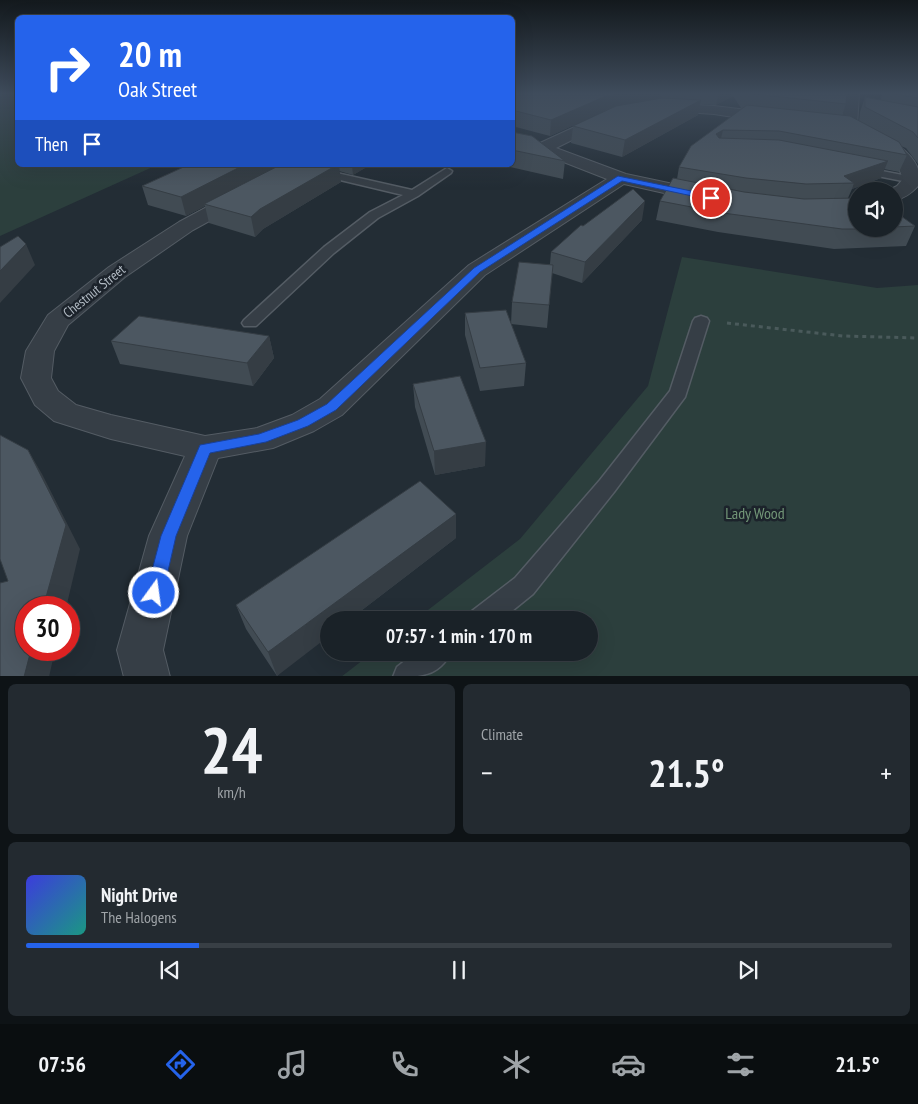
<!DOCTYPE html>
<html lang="en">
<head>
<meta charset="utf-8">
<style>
  body { margin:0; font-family:"PT Sans Narrow",sans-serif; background:#232a30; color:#f1f3f6; height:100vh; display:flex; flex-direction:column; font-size:19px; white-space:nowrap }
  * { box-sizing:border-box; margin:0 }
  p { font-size:16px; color:#9fa4a8 }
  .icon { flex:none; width:28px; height:28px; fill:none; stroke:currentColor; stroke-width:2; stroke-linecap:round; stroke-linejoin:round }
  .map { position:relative; height:676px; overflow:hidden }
  .details { display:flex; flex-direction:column; gap:8px; padding:8px; background:#0e1316; flex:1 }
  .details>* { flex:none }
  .top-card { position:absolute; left:15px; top:15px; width:500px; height:152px; border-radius:8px; box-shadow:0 5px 20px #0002,0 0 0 1px #383f45; background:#2563eb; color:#fff; overflow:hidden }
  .fabs { position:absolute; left:848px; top:182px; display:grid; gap:10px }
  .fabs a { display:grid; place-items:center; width:55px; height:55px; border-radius:50%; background:#1a2228; box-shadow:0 5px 20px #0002,0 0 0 1px #383f45; font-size:25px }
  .speed { position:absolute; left:15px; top:596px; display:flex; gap:10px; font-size:25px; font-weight:700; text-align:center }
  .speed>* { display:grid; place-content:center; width:65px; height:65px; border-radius:50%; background:#1a2228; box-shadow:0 5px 20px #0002,0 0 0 1px #383f45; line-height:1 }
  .speed .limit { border:8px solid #d22; background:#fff; color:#111 }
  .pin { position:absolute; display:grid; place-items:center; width:42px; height:42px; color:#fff; margin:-21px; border:2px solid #fff; border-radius:50%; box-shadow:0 1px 5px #0007 }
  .me { position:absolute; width:55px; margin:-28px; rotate:14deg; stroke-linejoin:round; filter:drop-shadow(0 0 4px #0008) }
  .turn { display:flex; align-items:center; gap:18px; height:105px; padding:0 20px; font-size:22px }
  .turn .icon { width:65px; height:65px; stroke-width:2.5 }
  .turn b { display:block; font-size:35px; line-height:42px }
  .then { display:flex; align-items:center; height:48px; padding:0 20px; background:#0003; gap:10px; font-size:19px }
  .big { font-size:38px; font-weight:700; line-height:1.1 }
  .details .widget { flex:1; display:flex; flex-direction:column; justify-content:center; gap:8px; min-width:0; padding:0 18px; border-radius:8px; background:#232a30 }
  .details .dial { align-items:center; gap:0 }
  .dial b { font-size:65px; line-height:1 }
  .song { display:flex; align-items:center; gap:15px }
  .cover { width:60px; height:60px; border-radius:8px; background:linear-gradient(135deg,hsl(240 70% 55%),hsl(170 70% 35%)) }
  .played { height:5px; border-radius:2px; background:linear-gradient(90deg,#2563eb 20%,#383f45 20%) }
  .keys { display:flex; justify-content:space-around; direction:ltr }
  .heat { display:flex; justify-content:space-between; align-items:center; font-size:28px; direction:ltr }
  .details .tiles { flex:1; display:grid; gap:8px; grid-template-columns:1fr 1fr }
  .widget:last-child { grid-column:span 2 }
  .trip { position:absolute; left:320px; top:611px; width:278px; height:50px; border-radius:25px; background:#1a2228; box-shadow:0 5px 20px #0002,0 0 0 1px #383f45; font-weight:700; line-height:50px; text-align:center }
  .dock { display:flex; height:80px; justify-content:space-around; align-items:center; background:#0a0e10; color:#9fa4a8 }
  .dock .icon { width:35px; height:35px }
  .dock .current { color:#2563eb }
  .dock b { font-size:22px; color:#f1f3f6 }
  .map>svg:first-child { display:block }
  .green { fill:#2c3f3d }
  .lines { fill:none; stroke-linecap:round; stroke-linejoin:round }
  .service-casing { stroke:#545c64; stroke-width:3 }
  .minor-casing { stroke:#545c64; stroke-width:2 }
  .path { stroke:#4a5a5b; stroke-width:3; stroke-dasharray:4 4; stroke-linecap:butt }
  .service { fill:#363e46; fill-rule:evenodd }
  .minor { fill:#363e46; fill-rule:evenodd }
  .wall { fill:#414b53 }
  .shaded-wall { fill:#353d44 }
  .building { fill:#4c5761; stroke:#353d44 }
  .route { fill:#2563eb; stroke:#184099 }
  .labels { text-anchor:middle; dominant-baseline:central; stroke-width:5; stroke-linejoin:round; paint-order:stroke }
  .street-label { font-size:14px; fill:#b1bac3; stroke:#1c232b }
  .near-park-label { font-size:16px; fill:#729677; stroke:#1c232b }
</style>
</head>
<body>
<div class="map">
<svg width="918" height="677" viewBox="0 0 918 677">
  <rect width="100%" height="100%" fill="#232d35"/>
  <path class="green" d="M0 93H17L18 165H157L0 236Z
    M682 257 877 288 918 285V676L341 677 372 653 589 652V620H415L520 539 648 386Z"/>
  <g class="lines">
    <defs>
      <path id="service" d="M861 167 913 177 917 178 918 181 913 183 857 172 856 170Z
        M447 168 452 171 451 173 418 196 378 218 334 253 256 326H244L242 323 244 320 324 247 370 212 403 195 315 174 314 172 315 170 319 169 412 190Z
        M701 316 707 318 709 321 685 397 614 492 533 594 501 620H468L472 611 515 578 600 480 670 391 693 321 695 318Z
        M416 652H451C439 677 419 677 393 677L397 667Z"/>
      <path id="minor" d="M845 93H859L857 126 854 129H844L841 126Z
        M662 103 714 106 773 113 778 115 781 118 778 121 773 123 714 114 657 110 655 107 657 104Z
        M605 113 610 115 613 118 610 121 556 148 626 174 711 192 714 196 711 200 704 202 624 184 485 275 342 415 314 431 273 448 218 458 187 536 163 650 170 677H124L117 650 149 536 185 456 111 439 54 421 35 405 21 378 26 351 48 315 109 267 179 222 285 165H307L304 169 193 230 125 277 68 325 54 351 51 378 58 391 76 405 111 415 205 436 257 428 292 415 320 399 469 265 607 179 538 152 512 147V137L540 143Z
        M875 134C890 138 913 153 918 169 918 174 918 181 918 186 911 194 904 198 894 201V191H887L897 186 903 179 898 166 893 159 867 139 869 136Z"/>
    </defs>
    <use href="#service" class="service-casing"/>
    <use href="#minor" class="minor-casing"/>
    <path class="path" d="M727 323 843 336 918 338"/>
    <use href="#service" class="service"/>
    <use href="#minor" class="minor"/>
  </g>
  <path class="wall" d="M512 93H847L846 104 842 115 859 121 860 112 865 97 881 100 882 93H918V164L906 148 901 146 907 155 899 172 884 169 881 178 852 189 848 198 856 229H894V211L915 226 906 246 834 249 718 232 656 220 660 201 677 179 679 167 742 108H741L733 96 716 105 700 104 698 115 622 157 571 143 573 126 607 111H604L550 136 512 126Z
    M512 132 565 161 563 179 502 165H512Z
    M188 165H370L353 175 339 171 341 182 263 229 255 237 209 223 205 206 186 216 148 205 142 186Z
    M642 220 582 283 552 273 547 328 511 324 512 302 550 264 551 252 583 226Z
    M465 313 526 363 524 386 480 391 465 335Z
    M269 336 274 358 253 386 120 364 111 341Z
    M413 384 485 466 435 475 415 407Z
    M456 538 349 620H329L277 676 246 629 236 605Z"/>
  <path class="shaded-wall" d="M626 93H661L659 101 604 111 550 136 551 120 606 96Z
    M719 93H733V96L716 105Z
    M701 100 698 115 622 157 625 140Z
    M723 130 719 146 716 134Z
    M888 161 881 178 852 189 854 183 844 176Z
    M244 165H281L204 204 205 206 186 216 181 197Z
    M337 165H339L341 182 263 229 255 237 251 217 260 209Z
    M352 165H370L353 175Z
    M645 201 642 220 582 283 585 262Z
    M26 244 35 265 0 303V271Z
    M269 336 274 358 253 386 247 363Z
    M486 442 485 466 435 475 434 451Z
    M28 450 42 474 80 549 66 608H43Z
    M456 514V538L349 620H329V636L277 676 268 652Z
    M31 650H55L49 677H24Z"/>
  <path class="building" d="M512 93H626L606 96 551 120 512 110Z
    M744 93H847L846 104Z
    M889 93H918V98Z
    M865 97 918 107V138L913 132 865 107Z
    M662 98 701 100 625 140 573 126 616 106Z
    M747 105 850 116 899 142 907 155 779 131 723 130 716 134 719 138 779 140 888 161 844 176 854 183 806 184 746 178 679 167 691 146Z
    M512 132 532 136 565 161 512 150Z
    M188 165H244L181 197 142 186Z
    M280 165H337L260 209 251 217 204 204Z
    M673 178 744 192 804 199 856 198V229H842L723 213 660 201Z
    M633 189 645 201 585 262 551 252 581 225 583 226Z
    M894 211 915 226 894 227Z
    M18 236 26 244 0 271V247Z
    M519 262 553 265 549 305 512 302Z
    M506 310 526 363 480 368 465 313Z
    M139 316 269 336 247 363 111 341Z
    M460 376 486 442 434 451 413 384Z
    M0 435 28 450 66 525 43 608H26V650H31L24 677H0V583L8 581 0 559Z
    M420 481 456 514 268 652 236 605Z"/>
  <linearGradient id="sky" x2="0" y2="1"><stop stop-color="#13191d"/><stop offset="0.5" stop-color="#3f4c5c"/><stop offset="1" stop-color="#3f4c5c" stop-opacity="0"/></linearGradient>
  <rect width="918" height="187" fill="url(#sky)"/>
  <path class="route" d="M618 176 711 195 715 198 711 200 622 181 480 272 336 410 308 426 266 442 210 453 176 536 163 593 160 598 154 601 148 598 146 593 161 536 200 445 259 434 298 420 327 404 474 268Z"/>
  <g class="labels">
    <g class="street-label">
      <text transform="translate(94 291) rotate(-39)">Chestnut Street</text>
    </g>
    <g class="near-park-label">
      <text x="755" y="513">Lady Wood</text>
    </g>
  </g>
</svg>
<div class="fabs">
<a><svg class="icon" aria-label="sound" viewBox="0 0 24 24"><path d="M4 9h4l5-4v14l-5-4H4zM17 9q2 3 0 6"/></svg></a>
</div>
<div class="speed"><div class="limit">30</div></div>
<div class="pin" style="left:711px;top:198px;background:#d93025"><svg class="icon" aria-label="arrive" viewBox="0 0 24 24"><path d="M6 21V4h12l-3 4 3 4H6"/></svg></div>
<svg class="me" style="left:154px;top:593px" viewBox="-20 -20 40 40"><circle r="17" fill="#2563eb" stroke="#fff" stroke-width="3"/><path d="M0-11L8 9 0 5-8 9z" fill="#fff"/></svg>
<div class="trip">07:57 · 1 min · 170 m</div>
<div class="top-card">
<div class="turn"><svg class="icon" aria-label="right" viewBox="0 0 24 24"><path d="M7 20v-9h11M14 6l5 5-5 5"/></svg><div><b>20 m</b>Oak Street</div></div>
<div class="then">Then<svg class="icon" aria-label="arrive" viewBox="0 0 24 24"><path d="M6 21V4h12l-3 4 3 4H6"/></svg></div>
</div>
</div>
<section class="details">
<div class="tiles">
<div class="widget dial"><b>24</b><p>km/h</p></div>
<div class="widget"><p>Climate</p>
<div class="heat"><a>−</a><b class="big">21.5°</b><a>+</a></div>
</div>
<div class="widget">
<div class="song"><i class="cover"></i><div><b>Night Drive</b><p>The Halogens</p></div></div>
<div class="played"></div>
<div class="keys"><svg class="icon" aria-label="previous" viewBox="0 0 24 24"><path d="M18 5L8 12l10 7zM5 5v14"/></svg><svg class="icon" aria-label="pause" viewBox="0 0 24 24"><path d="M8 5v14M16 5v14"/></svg><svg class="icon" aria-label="next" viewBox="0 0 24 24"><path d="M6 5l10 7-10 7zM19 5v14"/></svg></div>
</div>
</div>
</section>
<nav class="dock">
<b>07:56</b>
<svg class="icon current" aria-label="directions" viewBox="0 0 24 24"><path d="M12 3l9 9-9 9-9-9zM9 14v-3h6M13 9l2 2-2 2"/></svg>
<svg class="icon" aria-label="music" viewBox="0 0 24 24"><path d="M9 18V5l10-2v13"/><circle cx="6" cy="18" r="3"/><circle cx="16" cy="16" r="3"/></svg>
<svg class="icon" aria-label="phone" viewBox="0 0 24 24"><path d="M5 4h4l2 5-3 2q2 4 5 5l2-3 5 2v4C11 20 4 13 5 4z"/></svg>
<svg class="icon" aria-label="climate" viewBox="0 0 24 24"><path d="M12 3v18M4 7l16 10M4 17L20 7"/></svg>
<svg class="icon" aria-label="car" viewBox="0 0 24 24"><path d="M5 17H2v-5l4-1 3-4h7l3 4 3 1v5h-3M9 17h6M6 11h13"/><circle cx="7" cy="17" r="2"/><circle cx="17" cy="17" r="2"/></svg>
<svg class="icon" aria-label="filters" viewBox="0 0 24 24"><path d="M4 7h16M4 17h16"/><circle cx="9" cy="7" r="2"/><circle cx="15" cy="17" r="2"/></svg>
<b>21.5°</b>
</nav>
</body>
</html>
